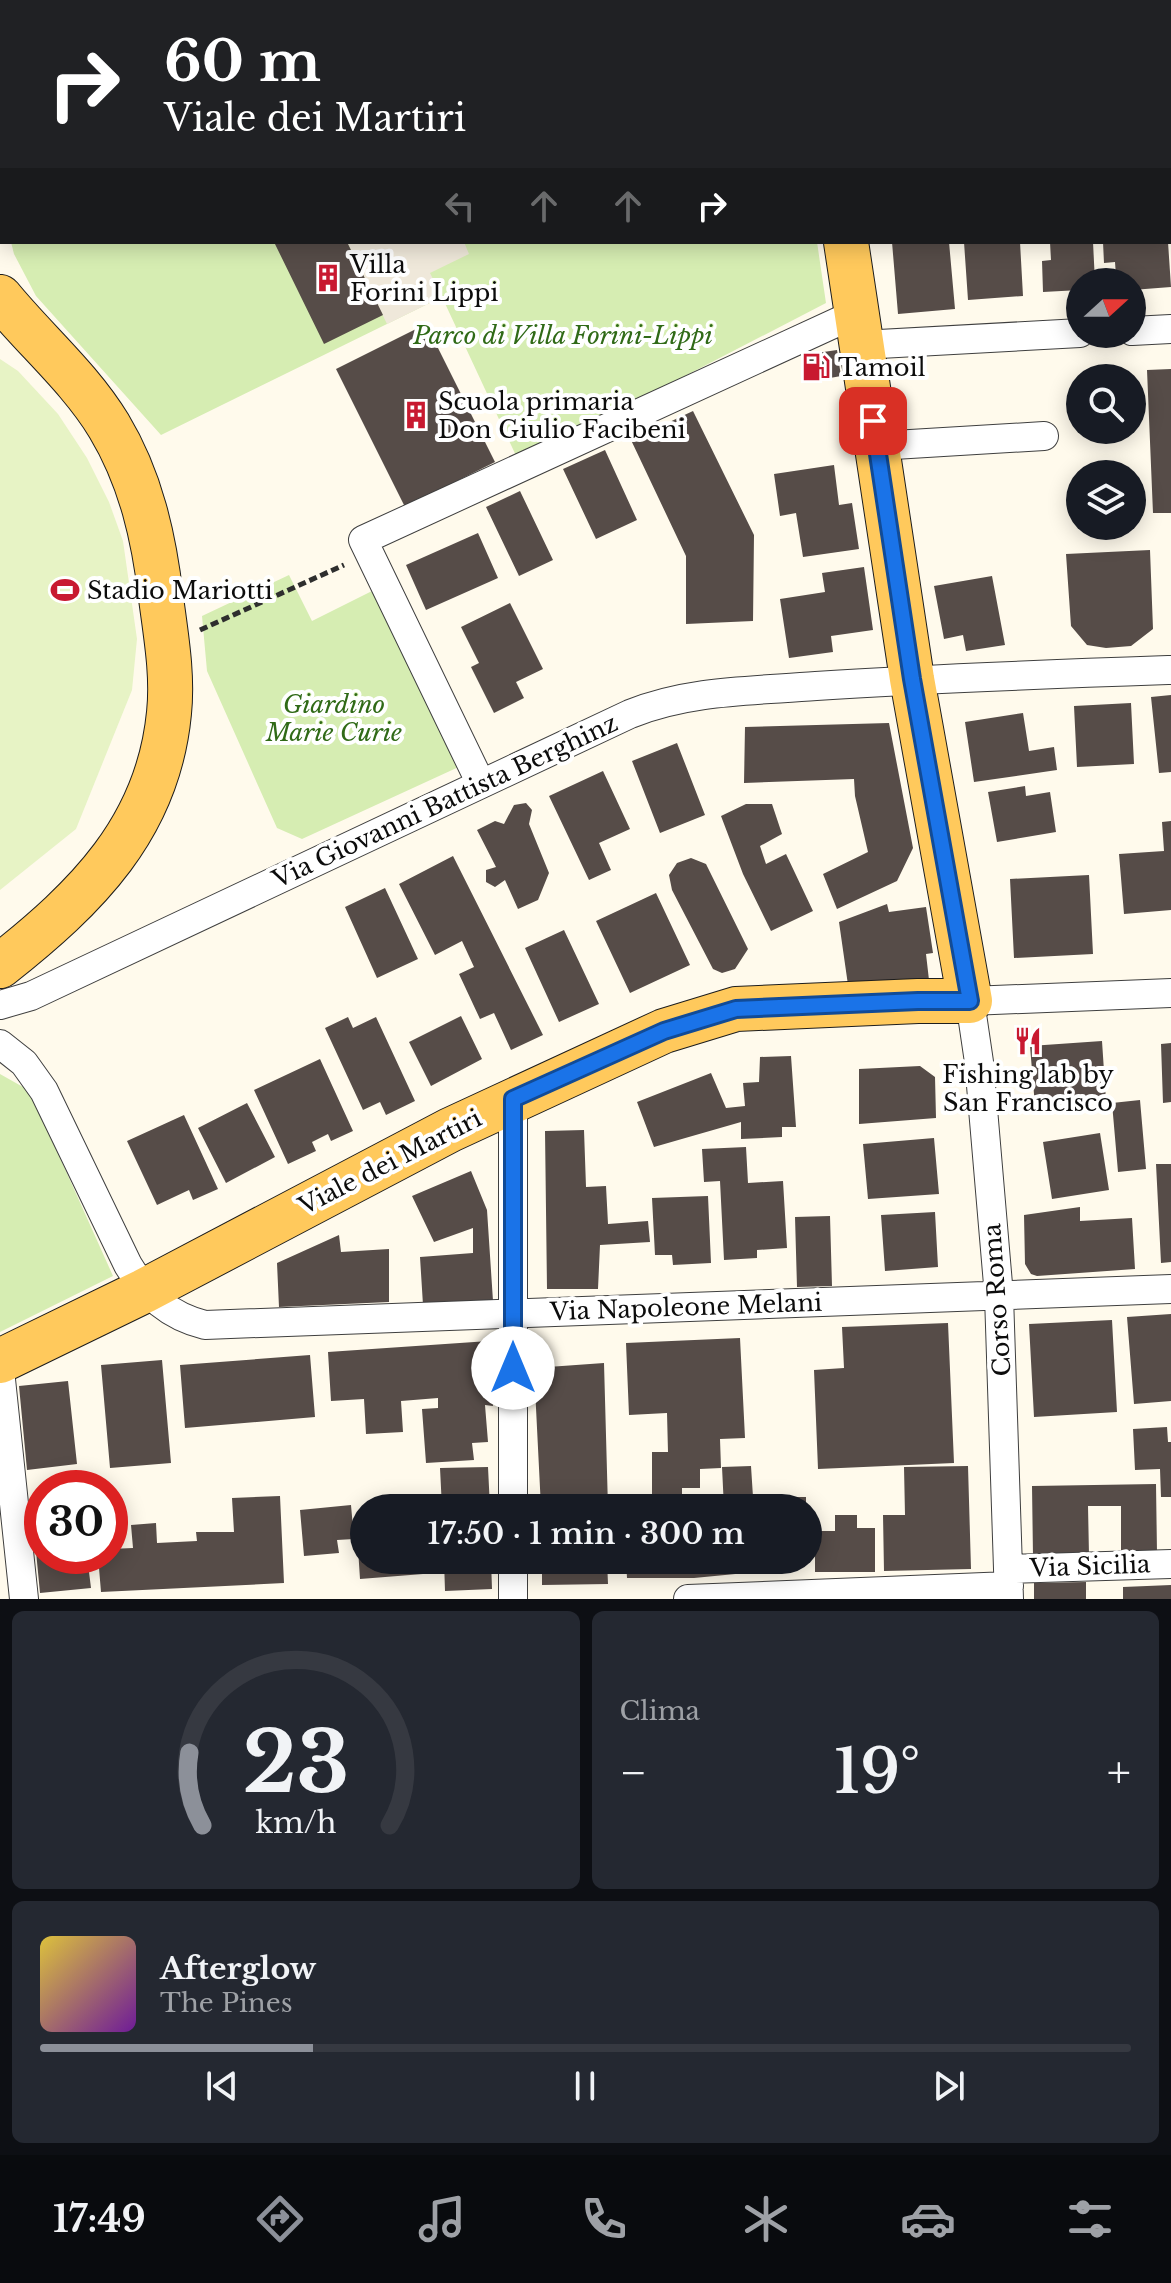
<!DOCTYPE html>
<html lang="it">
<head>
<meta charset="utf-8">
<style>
  body { margin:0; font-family:"Libre Baskerville",serif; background:#242831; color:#f1f3f6; height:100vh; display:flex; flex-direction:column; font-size:30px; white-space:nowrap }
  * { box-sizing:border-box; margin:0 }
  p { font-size:26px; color:#9ea1a6 }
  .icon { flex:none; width:44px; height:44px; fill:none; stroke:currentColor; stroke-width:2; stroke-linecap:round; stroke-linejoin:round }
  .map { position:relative; height:1599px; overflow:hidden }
  .sheet { display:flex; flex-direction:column; gap:12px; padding:12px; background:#0d0f14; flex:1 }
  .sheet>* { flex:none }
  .banner { position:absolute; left:0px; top:0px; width:1172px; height:244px; box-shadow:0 4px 20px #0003; background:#202124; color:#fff; overflow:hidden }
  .needle { width:52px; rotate:69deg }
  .controls { position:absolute; left:1066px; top:268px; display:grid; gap:16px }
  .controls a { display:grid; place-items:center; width:80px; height:80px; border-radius:50%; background:#171b24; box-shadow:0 4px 20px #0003; font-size:40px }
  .speed { position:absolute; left:24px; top:1470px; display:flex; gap:16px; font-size:40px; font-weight:700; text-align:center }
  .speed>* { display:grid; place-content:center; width:104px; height:104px; border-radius:50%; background:#171b24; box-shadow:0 4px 20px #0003; line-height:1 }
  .speed .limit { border:12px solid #d22; background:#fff; color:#111 }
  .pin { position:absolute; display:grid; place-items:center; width:68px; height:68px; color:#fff; margin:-34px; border-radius:16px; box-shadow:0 4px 12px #0006 }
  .me { position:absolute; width:88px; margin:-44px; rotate:0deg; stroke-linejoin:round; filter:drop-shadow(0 0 6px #0008) }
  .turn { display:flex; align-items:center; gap:28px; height:168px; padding:0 32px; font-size:36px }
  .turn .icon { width:104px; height:104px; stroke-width:2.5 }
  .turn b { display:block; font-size:56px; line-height:68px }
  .lanes { display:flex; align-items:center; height:76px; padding:0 32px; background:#0003; justify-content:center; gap:40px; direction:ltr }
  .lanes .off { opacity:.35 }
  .big { font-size:60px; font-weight:600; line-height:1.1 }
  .sheet .widget { flex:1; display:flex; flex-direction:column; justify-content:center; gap:12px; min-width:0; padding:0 28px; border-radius:12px; background:#242831 }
  .sheet .dial { align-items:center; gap:0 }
  .dial svg { height:208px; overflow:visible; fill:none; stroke:#363941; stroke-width:7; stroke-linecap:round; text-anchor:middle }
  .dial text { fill:#f1f3f6; stroke:none }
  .song { display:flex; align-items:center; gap:24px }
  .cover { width:96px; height:96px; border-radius:12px; background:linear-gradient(135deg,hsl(50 70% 55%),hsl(280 70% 35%)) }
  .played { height:8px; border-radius:4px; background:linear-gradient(90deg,#8c9099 25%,#363941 25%) }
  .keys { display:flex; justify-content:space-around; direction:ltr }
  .heat { display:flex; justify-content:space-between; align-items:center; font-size:44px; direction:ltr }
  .sheet .tiles { flex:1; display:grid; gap:12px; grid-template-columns:1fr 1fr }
  .widget:last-child { grid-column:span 2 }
  .trip { position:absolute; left:350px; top:1494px; width:472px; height:80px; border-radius:40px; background:#171b24; box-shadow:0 4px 20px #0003; font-weight:600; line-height:80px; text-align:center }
  .dock { display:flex; height:128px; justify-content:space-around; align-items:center; background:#090b0e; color:#9ea1a6 }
  .dock .icon { width:56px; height:56px }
  .dock .active { color:#8c9099 }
  .dock b { font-size:36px; color:#f1f3f6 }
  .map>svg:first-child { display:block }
  .green { fill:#d6edb2 }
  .pitch { fill:#e7f3c5 }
  .plaza { fill:#efe8da }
  .building { fill:#564c48 }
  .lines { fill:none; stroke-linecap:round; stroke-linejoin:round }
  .minor-casing { stroke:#3f3f3f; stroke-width:30 }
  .primary-casing { stroke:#1d1d1d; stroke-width:46 }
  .path { stroke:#2e2e2e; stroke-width:5; stroke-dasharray:8 4; stroke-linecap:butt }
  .minor { stroke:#fff; stroke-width:28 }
  .primary { stroke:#ffc95c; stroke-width:44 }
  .route-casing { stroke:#114b97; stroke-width:20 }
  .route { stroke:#1a73e8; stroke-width:14 }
  .labels { text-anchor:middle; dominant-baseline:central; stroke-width:8; stroke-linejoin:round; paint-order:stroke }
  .poi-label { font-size:24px; fill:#0c0c0c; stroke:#fff; text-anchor:start }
  .park-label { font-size:24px; font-style:italic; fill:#306a17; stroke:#fff }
  .street-label { font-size:24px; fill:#0c0c0c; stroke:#fff }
</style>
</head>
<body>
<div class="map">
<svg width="1171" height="1599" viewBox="0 0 1171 1599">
  <rect width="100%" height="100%" fill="#fffaec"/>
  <path class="green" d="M236 0H783V2H232Z
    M11 242H817L826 303 519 462 442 297 161 435 36 296 14 254Z
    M289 575 312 621 378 588 463 765 302 839 277 828 207 671 202 616Z
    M0 1074 30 1091 113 1276 0 1332Z"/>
  <path class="pitch" d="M0 359 18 371 58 414 87 458 109 502 123 541 137 639 132 690 76 829 0 890Z"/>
  <path class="plaza" d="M347 242H464L469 254 430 273 442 297 387 324Z"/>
  <path class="building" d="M274 242H347L383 315 324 344Z
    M892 242H949L955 309 898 314Z
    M964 242H1020L1023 296 968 300Z
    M1050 242H1093L1095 282H1080V290L1043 292 1042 261 1051 260Z
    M1103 242H1168L1171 287 1132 290V282H1127V275L1116 276 1115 262 1104 263Z
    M426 324 495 462 405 507 336 369Z
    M837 350 841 376 808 382 803 355Z
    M1171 369V513H1153L1147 370Z
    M693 411 754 535 753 621 686 624V556L631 440Z
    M605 450 637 520 596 539 563 469Z
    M834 465 839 505 852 503 859 549 803 557 796 513 780 516 774 474Z
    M520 491 553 560 519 576 486 507Z
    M478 533 498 578 426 610 406 565Z
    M1150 550 1153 629 1131 646 1106 648 1087 645 1071 626 1066 554Z
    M864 567 873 630 831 636 833 652 789 658 780 599 825 592 822 573Z
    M992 576 1005 645 966 651 963 635 944 639 934 586Z
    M510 603 543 669 516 682 524 698 494 713 471 667 479 663 461 627Z
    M1171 695V772L1159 773 1151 697Z
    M1131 703 1134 764 1077 767 1074 706Z
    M1023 713 1029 751 1054 747 1057 770 974 782 965 722Z
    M889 723 913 848 897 881 837 909 823 874 868 852 855 796 854 779 744 783 745 727Z
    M677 743 705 815 660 833 632 761Z
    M603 771 630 829 599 843 611 870 589 880 549 796Z
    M1025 786 1026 796 1050 792 1056 832 997 842 988 792Z
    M526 803 532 810 529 824 549 873 538 900 518 909 505 880 495 887 486 882V870L496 867 477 830 495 821 504 824 514 805Z
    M746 804H772L782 834 760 846 766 864 786 854 813 911 771 931 743 874 721 816Z
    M1171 821V910L1124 914 1119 854 1164 851 1162 822Z
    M453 856 543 1035 511 1050 494 1013 480 1019 459 974 474 967 462 941 435 955 399 884Z
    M691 858 706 864 748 949 735 969 722 973 713 969 672 890 669 875 677 863Z
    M1089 875 1093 954 1014 958 1010 879Z
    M385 888 418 959 377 978 345 907Z
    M656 893 690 965 630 993 596 921Z
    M887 904 889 912 926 907 933 953 926 954 929 980 848 985 839 922Z
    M564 930 599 1004 559 1022 525 948Z
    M461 1016 482 1059 431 1086 409 1042Z
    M348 1017 353 1028 376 1017 415 1101 386 1115 380 1102 363 1110 325 1028Z
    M1102 1041 1106 1101 1035 1106 1030 1046Z
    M1171 1043V1102L1163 1103 1161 1044Z
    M791 1056 796 1127H782V1137L741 1139V1122L654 1147 637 1102 711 1073 726 1108 745 1106 743 1083 759 1082 760 1057Z
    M320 1059 353 1131 331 1141 328 1134 312 1142 316 1151 288 1164 254 1090Z
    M920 1066 935 1077 936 1118 859 1124V1069Z
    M1140 1100 1146 1169 1118 1172 1112 1103Z
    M247 1103 275 1157 226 1183 198 1128Z
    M184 1115 218 1189 193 1200 189 1190 157 1205 127 1141Z
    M584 1130 586 1187 606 1186 608 1224 648 1221 650 1242 600 1245 598 1289H547L545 1131Z
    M1100 1133 1109 1190 1052 1199 1043 1142Z
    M934 1138 939 1194 868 1199 863 1144Z
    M746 1147 748 1183 783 1181 787 1248 757 1250V1258L724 1260 720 1181 704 1182 702 1149Z
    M1156 1164H1171V1262L1161 1263Z
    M471 1171 487 1210 493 1301 423 1305 420 1257 473 1253V1228L434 1242 412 1196Z
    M708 1196 711 1263 673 1265 672 1255H655L652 1198Z
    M1080 1207V1221L1132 1218 1135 1269 1037 1276 1031 1274 1025 1264 1024 1215Z
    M935 1212 938 1267 885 1271 881 1215Z
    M830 1216 832 1286 797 1287 795 1217Z
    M339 1235 341 1252 389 1249V1302L279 1307 277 1263Z
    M1171 1314V1401L1134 1404 1127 1317Z
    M1112 1320 1117 1412 1034 1417 1029 1324Z
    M948 1323 954 1463 818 1469 814 1370 844 1368 842 1327Z
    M740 1338 745 1438 720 1439 721 1468 700 1469V1488H682V1502H694V1508H652V1452H668L667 1413 629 1415 626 1343Z
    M489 1341 493 1406 485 1405 488 1442 472 1443 474 1460 426 1463 422 1409 438 1408V1398L401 1401 403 1432 366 1434 364 1399 331 1401 328 1352Z
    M310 1355 315 1417 185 1428 180 1365Z
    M162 1360 171 1463 110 1468 101 1365Z
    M604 1363 608 1508H541L534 1368Z
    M68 1381 77 1464 27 1470 19 1386Z
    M1167 1427 1168 1442H1171V1497H1161L1160 1469 1135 1470 1133 1429Z
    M751 1466 753 1497H806V1508H724L722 1467Z
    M968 1466 971 1569 884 1571 883 1515H905L904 1467Z
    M488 1467 490 1508H442L440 1468Z
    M1156 1484 1157 1553H1121V1506H1088L1089 1555 1033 1556 1032 1486Z
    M280 1496 284 1583 101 1592 98 1556H110V1549L133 1548 131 1525 156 1523 157 1543 197 1541 196 1532H234L232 1498Z
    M42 1498V1556H87L91 1588 40 1593 31 1499Z
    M351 1505 354 1539 337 1540 339 1553 304 1556 300 1510Z
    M835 1515H857V1528H875V1572H815V1531H835Z
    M357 1533H364V1560H421L423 1574 360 1579Z
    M444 1560H491L492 1589 445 1591Z
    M542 1560H607L608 1584 542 1585Z
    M626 1560H755L756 1572 694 1578H627Z
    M1086 1582V1599H1034V1583Z
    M1171 1585V1599H1123V1587Z"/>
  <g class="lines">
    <defs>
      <path id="minor" d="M66 0 67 2
        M1170 24H1171
        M1132 331 1171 329
        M861 345 1080 333
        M877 446 1044 436
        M481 784 363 540 857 313
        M0 1005 31 996 630 714C689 690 753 691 816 686 934 678 1053 674 1171 670
        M0 1044 24 1063 44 1091 128 1265C146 1295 169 1316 205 1325L1171 1289
        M0 1370 24 1599
        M513 1508V1099
        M1009 1569 1171 1564
        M513 1599V1560
        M688 1599 1009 1586
        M1009 1599 999 1296 979 1062 970 1001 1171 993"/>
      <path id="primary" d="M810 0V2
        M179 2 184 0
        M0 111 2 108
        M0 297C35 340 80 378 109 426 141 479 154 538 161 598 166 636 173 675 169 713 158 828 86 898 0 966
        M0 1361 144 1291 450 1130 664 1031 736 1009 918 1001H970L912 679 846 242"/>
    </defs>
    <use href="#minor" class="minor-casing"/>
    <use href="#primary" class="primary-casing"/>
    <path class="path" d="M200 630 344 565"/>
    <use href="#minor" class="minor"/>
    <use href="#primary" class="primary"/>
  </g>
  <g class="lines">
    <defs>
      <path id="route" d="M513 1368V1099L664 1031 736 1009 918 1001H970L912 679 873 421"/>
    </defs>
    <use href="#route" class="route-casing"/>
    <use href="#route" class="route"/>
  </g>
  <defs>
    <symbol id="building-bare" viewBox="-9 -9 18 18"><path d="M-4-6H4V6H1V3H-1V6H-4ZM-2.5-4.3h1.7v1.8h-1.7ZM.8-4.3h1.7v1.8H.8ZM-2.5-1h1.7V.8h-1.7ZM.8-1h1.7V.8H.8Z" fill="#c81930" stroke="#fff" stroke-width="2.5" paint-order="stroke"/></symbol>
    <symbol id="fuel-bare" viewBox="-9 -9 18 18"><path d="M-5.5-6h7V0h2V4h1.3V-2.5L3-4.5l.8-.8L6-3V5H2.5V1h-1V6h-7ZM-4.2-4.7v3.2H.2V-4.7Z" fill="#c81930" stroke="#fff" stroke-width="2.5" paint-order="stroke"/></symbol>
    <symbol id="stadium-bare" viewBox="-9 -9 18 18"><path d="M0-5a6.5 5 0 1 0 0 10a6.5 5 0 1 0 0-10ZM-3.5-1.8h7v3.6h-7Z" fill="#c81930" stroke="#fff" stroke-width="2.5" paint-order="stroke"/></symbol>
    <symbol id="restaurant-bare" viewBox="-9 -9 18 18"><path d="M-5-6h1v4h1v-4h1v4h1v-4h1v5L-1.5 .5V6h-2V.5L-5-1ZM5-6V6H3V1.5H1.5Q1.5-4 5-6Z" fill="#c81930" stroke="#fff" stroke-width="2.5" paint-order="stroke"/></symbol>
  </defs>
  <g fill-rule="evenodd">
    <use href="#building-bare" x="308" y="258" width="40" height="40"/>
    <use href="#fuel-bare" x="796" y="347" width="40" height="40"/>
    <use href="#building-bare" x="396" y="395" width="40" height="40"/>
    <use href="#stadium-bare" x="45" y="570" width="40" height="40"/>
    <use href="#restaurant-bare" x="1008" y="1021" width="40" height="40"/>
  </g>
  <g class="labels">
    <g class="poi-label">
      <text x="350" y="264">Villa<tspan x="350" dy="28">Forini Lippi</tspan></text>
      <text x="838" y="367">Tamoil</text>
      <text x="438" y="401">Scuola primaria<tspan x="438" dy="28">Don Giulio Facibeni</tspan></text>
      <text x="87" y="590">Stadio Mariotti</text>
      <text x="1028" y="1074" text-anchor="middle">Fishing lab by<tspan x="1028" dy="28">San Francisco</tspan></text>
    </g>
    <g class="park-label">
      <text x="563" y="335">Parco di Villa Forini-Lippi</text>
      <text x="334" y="704">Giardino<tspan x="334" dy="28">Marie Curie</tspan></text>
    </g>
    <g class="street-label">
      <text transform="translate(445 801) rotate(-25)">Via Giovanni Battista Berghinz</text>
      <text transform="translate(390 1162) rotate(-27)">Viale dei Martiri</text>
      <text transform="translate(997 1300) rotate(-94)">Corso Roma</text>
      <text transform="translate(686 1307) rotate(-2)">Via Napoleone Melani</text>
      <text transform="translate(1090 1566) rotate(-2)">Via Sicilia</text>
    </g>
  </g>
</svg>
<div class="controls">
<a><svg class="needle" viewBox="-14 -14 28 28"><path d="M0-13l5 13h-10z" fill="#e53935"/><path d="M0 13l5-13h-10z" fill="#9ea1a6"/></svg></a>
<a><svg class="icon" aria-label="search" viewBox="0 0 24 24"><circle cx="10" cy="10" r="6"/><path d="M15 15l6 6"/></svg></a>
<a><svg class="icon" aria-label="layers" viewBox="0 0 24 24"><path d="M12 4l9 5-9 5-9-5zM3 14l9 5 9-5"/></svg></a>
</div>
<div class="speed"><div class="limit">30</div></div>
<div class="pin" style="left:873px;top:421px;background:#d93025"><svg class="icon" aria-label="arrive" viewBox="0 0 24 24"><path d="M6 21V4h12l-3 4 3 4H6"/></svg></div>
<svg class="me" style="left:513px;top:1368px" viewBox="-20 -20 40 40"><circle r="19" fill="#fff"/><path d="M0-13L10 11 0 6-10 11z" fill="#1a73e8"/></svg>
<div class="trip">17:50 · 1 min · 300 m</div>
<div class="banner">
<div class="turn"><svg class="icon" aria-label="right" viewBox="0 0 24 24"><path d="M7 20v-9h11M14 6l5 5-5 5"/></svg><div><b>60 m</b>Viale dei Martiri</div></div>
<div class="lanes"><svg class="icon off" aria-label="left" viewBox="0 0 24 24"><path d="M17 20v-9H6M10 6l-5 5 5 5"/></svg><svg class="icon off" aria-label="ahead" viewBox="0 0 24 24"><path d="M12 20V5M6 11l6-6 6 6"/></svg><svg class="icon off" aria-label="ahead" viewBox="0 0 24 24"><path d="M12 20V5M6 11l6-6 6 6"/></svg><svg class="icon" aria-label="right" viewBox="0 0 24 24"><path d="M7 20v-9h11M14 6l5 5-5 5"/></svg></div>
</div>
</div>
<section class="sheet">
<div class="tiles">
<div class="widget dial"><svg viewBox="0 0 100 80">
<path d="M14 69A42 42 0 1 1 86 69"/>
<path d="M14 69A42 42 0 0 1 9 41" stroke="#8c9099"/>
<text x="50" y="56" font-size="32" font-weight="700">23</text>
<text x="50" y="72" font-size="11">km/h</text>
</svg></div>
<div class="widget"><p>Clima</p>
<div class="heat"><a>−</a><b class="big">19°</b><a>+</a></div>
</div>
<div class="widget">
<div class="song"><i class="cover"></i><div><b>Afterglow</b><p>The Pines</p></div></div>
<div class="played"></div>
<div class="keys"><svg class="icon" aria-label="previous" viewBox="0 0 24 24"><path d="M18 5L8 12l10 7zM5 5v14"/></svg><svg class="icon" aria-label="pause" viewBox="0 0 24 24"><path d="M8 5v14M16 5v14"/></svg><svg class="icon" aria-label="next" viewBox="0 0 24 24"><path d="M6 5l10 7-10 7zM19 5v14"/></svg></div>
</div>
</div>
</section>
<nav class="dock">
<b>17:49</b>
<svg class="icon active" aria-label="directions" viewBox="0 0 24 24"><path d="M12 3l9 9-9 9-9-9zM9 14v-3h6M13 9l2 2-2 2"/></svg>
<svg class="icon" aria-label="music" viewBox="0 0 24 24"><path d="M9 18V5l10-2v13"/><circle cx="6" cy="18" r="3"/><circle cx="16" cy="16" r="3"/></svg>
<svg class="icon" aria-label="phone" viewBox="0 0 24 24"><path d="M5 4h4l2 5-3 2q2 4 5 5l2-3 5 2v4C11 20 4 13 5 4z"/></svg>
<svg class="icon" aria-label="climate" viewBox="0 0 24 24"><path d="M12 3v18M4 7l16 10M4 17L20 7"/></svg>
<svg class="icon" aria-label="car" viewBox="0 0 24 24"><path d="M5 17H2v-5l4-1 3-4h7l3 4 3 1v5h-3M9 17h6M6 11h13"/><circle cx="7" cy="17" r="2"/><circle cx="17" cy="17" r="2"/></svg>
<svg class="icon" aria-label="filters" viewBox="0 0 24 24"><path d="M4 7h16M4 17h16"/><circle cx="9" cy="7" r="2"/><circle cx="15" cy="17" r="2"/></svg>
</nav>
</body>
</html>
